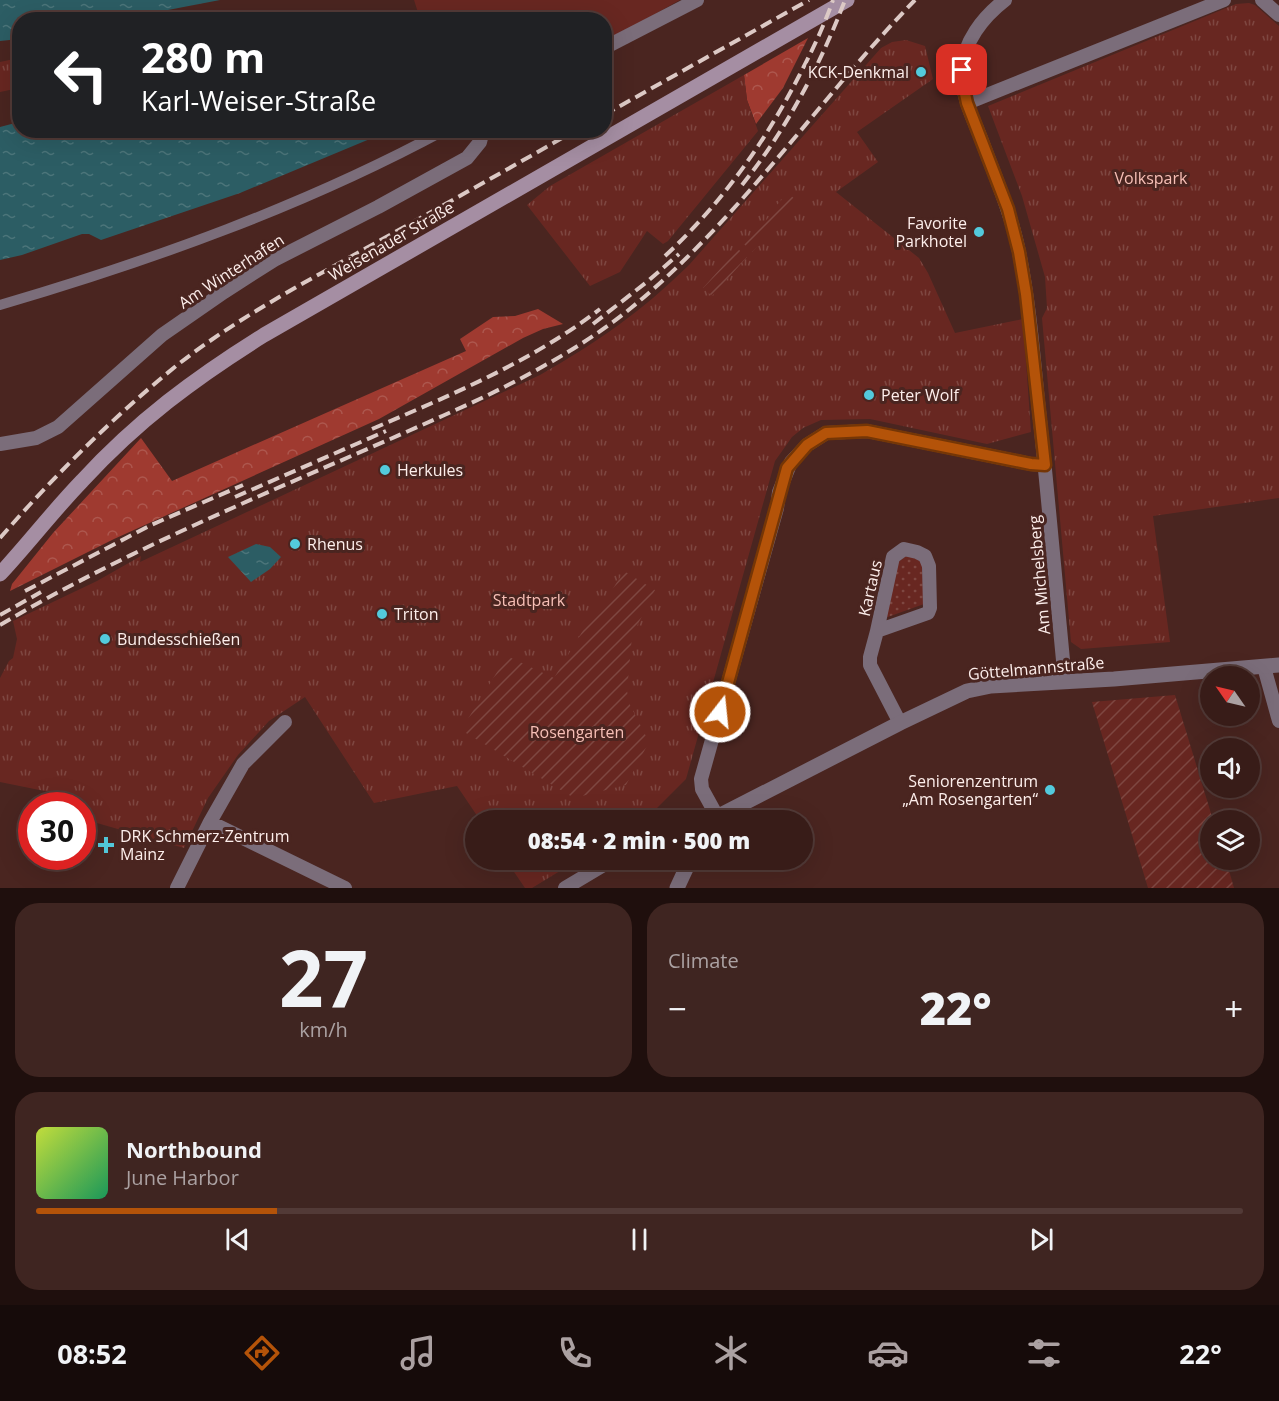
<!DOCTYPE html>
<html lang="en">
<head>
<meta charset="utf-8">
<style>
  body { margin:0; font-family:"Open Sans",sans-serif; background:#3f2521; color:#f1f3f6; height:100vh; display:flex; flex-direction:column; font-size:22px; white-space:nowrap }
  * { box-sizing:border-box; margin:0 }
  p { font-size:20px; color:#aba1a2 }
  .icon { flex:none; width:33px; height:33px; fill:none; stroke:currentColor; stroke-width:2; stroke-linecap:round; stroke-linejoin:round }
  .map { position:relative; height:888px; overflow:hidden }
  .side { display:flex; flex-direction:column; gap:15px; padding:15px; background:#1f0f0d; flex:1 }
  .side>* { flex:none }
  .top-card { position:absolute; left:12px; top:12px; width:600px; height:126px; border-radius:24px; box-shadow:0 6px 24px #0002,0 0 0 2px #523a37; background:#202124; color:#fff; overflow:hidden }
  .needle { width:39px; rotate:304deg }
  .controls { position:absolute; left:1200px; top:666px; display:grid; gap:12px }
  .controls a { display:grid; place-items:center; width:60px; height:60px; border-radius:50%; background:#381c18; box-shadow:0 6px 24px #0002,0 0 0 2px #523a37; font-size:30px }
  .speed { position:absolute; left:18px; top:792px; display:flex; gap:12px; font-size:30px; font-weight:700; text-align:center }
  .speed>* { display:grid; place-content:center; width:78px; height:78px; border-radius:50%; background:#381c18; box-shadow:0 6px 24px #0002,0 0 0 2px #523a37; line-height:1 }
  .speed .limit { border:9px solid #d22; background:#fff; color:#111 }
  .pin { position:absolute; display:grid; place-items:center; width:51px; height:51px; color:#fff; margin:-26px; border-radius:12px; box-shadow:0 3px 9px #0006 }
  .me { position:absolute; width:66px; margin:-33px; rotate:16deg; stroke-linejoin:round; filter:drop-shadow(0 0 4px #0008) }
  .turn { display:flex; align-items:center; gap:21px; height:126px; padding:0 30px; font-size:27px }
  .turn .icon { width:78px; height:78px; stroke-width:2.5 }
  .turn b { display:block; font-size:42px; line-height:51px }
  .big { font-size:45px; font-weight:800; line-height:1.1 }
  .side .widget { flex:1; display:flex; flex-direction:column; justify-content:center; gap:9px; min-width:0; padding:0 21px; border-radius:24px; background:#3f2521 }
  .side .dial { align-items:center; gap:0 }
  .dial b { font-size:78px; line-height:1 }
  .song { display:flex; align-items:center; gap:18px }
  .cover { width:72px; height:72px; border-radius:9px; background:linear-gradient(135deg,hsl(70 70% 55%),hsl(150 70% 35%)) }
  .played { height:6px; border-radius:3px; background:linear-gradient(90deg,#b45309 20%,#523a37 20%) }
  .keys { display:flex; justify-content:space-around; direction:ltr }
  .heat { display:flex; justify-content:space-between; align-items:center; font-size:33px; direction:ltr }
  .side .tiles { flex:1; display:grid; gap:15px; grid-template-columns:1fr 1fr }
  .widget:last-child { grid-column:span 2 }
  .trip { position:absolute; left:465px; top:810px; width:348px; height:60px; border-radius:30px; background:#381c18; box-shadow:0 6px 24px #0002,0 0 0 2px #523a37; font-weight:800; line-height:60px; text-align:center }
  .dock { display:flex; height:96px; justify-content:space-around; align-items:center; background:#160b0a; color:#aba1a2 }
  .dock .icon { width:42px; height:42px }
  .dock .on { color:#b45309 }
  .dock b { font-size:27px; color:#f1f3f6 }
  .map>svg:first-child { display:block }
  .grass { fill:url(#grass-dots) }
  .forest { fill:url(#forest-crowns) }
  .park { fill:url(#park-tufts) }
  .garden { fill:url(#garden-furrows) }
  .pitch { fill:#682721 }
  .water { fill:url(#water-ripples) }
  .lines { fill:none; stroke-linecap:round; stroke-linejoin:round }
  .pedestrian { stroke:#7b6d7a; stroke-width:10 }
  .minor { stroke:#7b6d7a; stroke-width:14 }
  .tertiary { stroke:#7b6d7a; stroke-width:15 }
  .secondary { stroke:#a58ea3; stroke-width:15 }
  .rail { stroke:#dcc9c5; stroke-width:4; stroke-dasharray:12 6; stroke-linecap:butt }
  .route-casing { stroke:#753606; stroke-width:15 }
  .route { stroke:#b45309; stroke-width:10 }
  .poi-dot { fill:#53cadc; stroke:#4a2520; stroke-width:2 }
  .labels { text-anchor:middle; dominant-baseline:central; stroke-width:6; stroke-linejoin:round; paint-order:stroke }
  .poi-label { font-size:16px; fill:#fdeeeb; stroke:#4a2520; text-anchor:start }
  .park-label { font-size:16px; fill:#f7bfb6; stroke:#4a2520 }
  .street-label { font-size:16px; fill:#fdeeeb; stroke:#4a2520 }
</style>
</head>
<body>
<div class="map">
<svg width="1279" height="888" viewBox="0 0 1279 888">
  <defs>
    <pattern id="grass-dots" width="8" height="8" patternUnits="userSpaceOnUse" patternTransform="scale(1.5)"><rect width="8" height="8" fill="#682721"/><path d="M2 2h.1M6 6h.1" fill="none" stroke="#7e4741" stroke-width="1.8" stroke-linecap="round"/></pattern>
    <pattern id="forest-crowns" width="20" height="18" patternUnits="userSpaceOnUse" patternTransform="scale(1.5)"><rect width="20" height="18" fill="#9f3a30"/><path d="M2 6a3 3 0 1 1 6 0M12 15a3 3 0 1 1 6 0" fill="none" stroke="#ad574e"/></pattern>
    <pattern id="park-tufts" width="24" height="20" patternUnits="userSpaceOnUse" patternTransform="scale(1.5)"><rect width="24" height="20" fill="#682721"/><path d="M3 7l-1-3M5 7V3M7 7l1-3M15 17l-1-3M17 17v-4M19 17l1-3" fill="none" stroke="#7e4741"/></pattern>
    <pattern id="garden-furrows" width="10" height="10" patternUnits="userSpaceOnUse" patternTransform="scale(1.5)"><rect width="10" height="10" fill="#682721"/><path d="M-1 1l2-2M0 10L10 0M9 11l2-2" fill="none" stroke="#7e4741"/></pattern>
    <pattern id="water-ripples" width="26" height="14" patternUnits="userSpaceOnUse" patternTransform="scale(1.5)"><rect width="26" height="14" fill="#2c5d64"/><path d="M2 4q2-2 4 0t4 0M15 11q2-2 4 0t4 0" fill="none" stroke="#4c757a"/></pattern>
  </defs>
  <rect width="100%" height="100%" fill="#4a2520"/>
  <path class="grass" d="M906 556 916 558 922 561 924 604 885 618 898 562Z"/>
  <path class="forest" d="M808 38 783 88 756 124 747 100 744 75Z
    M538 309 563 324 543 329 523 338 379 419 114 539 10 591 12 584 53 533 141 438 172 481 466 351 460 339 493 317 515 316Z"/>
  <path class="park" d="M1249 3 1255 5 1279 26V498L1153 516 1170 642 1081 649 1071 642 1042 318 1047 308 1045 277 1022 196 988 106 1236 4Z
    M906 40 925 46 933 79 857 132 878 162 836 192 919 258 928 273 955 333 1023 319 1031 432 987 444 870 419 821 420 803 428 792 437 775 461 686 779 652 813 640 820H480L457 786 374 803 305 697 269 721 238 755 208 798 184 848 83 819 82 806 73 805 74 797 0 782V678L9 661 13 658 17 639 13 621 97 581 141 556 140 562 540 375C598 342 641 312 689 265L881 48 892 42Z
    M19 58V88L0 92V62Z
    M744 75 747 100 758 131 668 241 663 244 647 231 620 272 590 286 527 205 550 186Z
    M506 860H578L532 888H525Z"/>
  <path class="garden" d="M788 193 797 201 752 252 743 243 776 210 774 208Z
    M738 249 747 257 712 296 703 288Z
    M624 571 655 590 632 636 627 691 630 705 649 742 626 785 574 798 461 730 507 656 554 678 599 604 602 606Z
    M1175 695 1213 820H1210V860H1226L1234 888H1148L1092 702Z"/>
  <path class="pitch" d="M414 0H680L605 42 604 20 420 19Z"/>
  <path class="water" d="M0 0H220L121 19 20 20 19 39 0 41Z
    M19 122 20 130 389 131 240 193 101 240 89 234H82L22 255 0 260V127Z
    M256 544 270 547 281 557 270 569 251 582 228 557Z"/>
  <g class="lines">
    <path class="pedestrian" d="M0 305C153 260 304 206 445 130"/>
    <path class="minor" d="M1005 0C983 17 963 42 962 71 961 94 972 116 980 136 994 174 1011 212 1019 252 1029 301 1033 351 1038 401 1048 494 1056 588 1065 681
      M1262 0 1279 15
      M604 48 697 0
      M967 103 1224 0
      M0 444 36 438 58 427 162 335 224 292 274 260 378 207 467 158 480 142 483 130
      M877 631 893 557 904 549 917 552 925 556 929 566 930 608 928 613 877 631 870 657V665L900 723
      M1264 667 1279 721
      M718 818 702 789 701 779 777 508 779 492 791 462 807 445 826 433 867 431 1031 464 1045 465
      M210 822 345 888
      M177 888 210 822 243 764 285 722
      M565 888 612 860"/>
    <path class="tertiary" d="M711 820 900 723 967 691 991 686 1114 679 1279 665
      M677 888 690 860"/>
    <path class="secondary" d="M0 574C28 544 53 511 82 481 137 421 195 378 264 335L847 0"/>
    <path class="rail" d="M604 115 809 0
      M742 185C786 130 820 66 845 0
      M665 256C721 204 764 144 799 76 812 51 824 26 833 0
      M593 324 648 281 679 254
      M372 429C451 395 531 362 600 309
      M235 497 386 431
      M0 538C54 476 112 418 176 366 233 321 298 286 361 251 433 211 505 171 576 130
      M25 591 151 525 243 485
      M0 615 41 592
      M0 625C154 534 322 472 484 397 535 372 587 344 631 308 740 219 818 100 915 0"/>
  </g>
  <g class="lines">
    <defs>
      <path id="route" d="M720 712 787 468 807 445 826 433 867 431 1031 464 1045 465 1026 294 1019 252 1008 209 967 103 962 80V70"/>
    </defs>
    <use href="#route" class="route-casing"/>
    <use href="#route" class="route"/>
  </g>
  <g class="poi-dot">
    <circle cx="921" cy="72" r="6"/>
    <circle cx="979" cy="232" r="6"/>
    <circle cx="869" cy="395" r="6"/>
    <circle cx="385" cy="470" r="6"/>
    <circle cx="295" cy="544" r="6"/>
    <circle cx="382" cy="614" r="6"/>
    <circle cx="105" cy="639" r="6"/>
    <circle cx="1050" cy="790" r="6"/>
    <path d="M103 836h6v6h6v6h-6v6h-6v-6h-6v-6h6z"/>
  </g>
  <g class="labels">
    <g class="poi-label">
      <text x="909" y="72" text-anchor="end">KCK-Denkmal</text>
      <text x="967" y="223" text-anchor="end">Favorite<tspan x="967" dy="18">Parkhotel</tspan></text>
      <text x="881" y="395">Peter Wolf</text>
      <text x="397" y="470">Herkules</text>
      <text x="307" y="544">Rhenus</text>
      <text x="394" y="614">Triton</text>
      <text x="117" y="639">Bundesschießen</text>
      <text x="1038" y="781" text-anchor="end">Seniorenzentrum<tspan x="1038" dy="18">„Am Rosengarten“</tspan></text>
      <text x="120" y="836">DRK Schmerz-Zentrum<tspan x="120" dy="18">Mainz</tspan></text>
    </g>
    <g class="park-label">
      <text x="1151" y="178">Volkspark</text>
      <text x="529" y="600">Stadtpark</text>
      <text x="577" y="732">Rosengarten</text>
    </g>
    <g class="street-label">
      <text transform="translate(391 241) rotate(-30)">Weisenauer Straße</text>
      <text transform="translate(231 271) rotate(-33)">Am Winterhafen</text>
      <text transform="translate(1039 575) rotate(-95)">Am Michelsberg</text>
      <text transform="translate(870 588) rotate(-77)">Kartaus</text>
      <text transform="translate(1036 668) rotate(-5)">Göttelmannstraße</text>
    </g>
  </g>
</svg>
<div class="controls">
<a><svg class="needle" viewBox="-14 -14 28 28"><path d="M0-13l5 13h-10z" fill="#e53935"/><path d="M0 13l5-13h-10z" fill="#aba1a2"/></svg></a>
<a><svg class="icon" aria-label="sound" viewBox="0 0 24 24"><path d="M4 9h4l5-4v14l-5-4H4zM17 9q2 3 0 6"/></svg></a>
<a><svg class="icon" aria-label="layers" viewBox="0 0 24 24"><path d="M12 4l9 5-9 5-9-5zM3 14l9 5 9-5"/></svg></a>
</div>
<div class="speed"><div class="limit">30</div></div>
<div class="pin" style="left:962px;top:70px;background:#d93025"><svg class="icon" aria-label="arrive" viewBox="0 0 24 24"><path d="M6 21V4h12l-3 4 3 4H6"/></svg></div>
<svg class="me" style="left:720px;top:712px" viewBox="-20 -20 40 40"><circle r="17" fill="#b45309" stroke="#fff" stroke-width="3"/><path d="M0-11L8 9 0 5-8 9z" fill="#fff"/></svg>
<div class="trip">08:54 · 2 min · 500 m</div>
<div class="top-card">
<div class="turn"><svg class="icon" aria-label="left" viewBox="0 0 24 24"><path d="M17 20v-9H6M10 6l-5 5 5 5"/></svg><div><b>280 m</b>Karl-Weiser-Straße</div></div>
</div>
</div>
<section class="side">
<div class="tiles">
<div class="widget dial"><b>27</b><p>km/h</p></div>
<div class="widget"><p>Climate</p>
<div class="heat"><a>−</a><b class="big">22°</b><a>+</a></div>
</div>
<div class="widget">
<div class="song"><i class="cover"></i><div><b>Northbound</b><p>June Harbor</p></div></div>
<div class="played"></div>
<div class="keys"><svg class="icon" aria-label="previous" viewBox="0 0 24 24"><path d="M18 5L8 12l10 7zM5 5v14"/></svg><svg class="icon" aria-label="pause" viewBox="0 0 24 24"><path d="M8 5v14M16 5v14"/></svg><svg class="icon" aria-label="next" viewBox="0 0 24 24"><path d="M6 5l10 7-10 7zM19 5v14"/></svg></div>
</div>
</div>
</section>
<nav class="dock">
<b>08:52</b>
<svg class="icon on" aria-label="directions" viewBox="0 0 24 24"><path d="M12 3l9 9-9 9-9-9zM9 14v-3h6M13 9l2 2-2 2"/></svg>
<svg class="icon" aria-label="music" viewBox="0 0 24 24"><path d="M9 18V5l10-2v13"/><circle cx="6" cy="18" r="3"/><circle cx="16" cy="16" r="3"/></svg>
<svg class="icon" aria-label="phone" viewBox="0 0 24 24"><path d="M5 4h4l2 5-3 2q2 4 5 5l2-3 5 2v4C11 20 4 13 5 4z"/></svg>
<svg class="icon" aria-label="climate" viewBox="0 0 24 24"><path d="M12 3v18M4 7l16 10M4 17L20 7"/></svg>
<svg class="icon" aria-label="car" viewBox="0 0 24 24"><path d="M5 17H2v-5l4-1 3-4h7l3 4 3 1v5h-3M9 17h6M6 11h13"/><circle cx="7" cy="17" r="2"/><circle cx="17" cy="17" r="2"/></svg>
<svg class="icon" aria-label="filters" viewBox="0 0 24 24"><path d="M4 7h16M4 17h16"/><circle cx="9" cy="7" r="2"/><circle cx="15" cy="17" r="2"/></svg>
<b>22°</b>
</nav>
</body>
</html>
